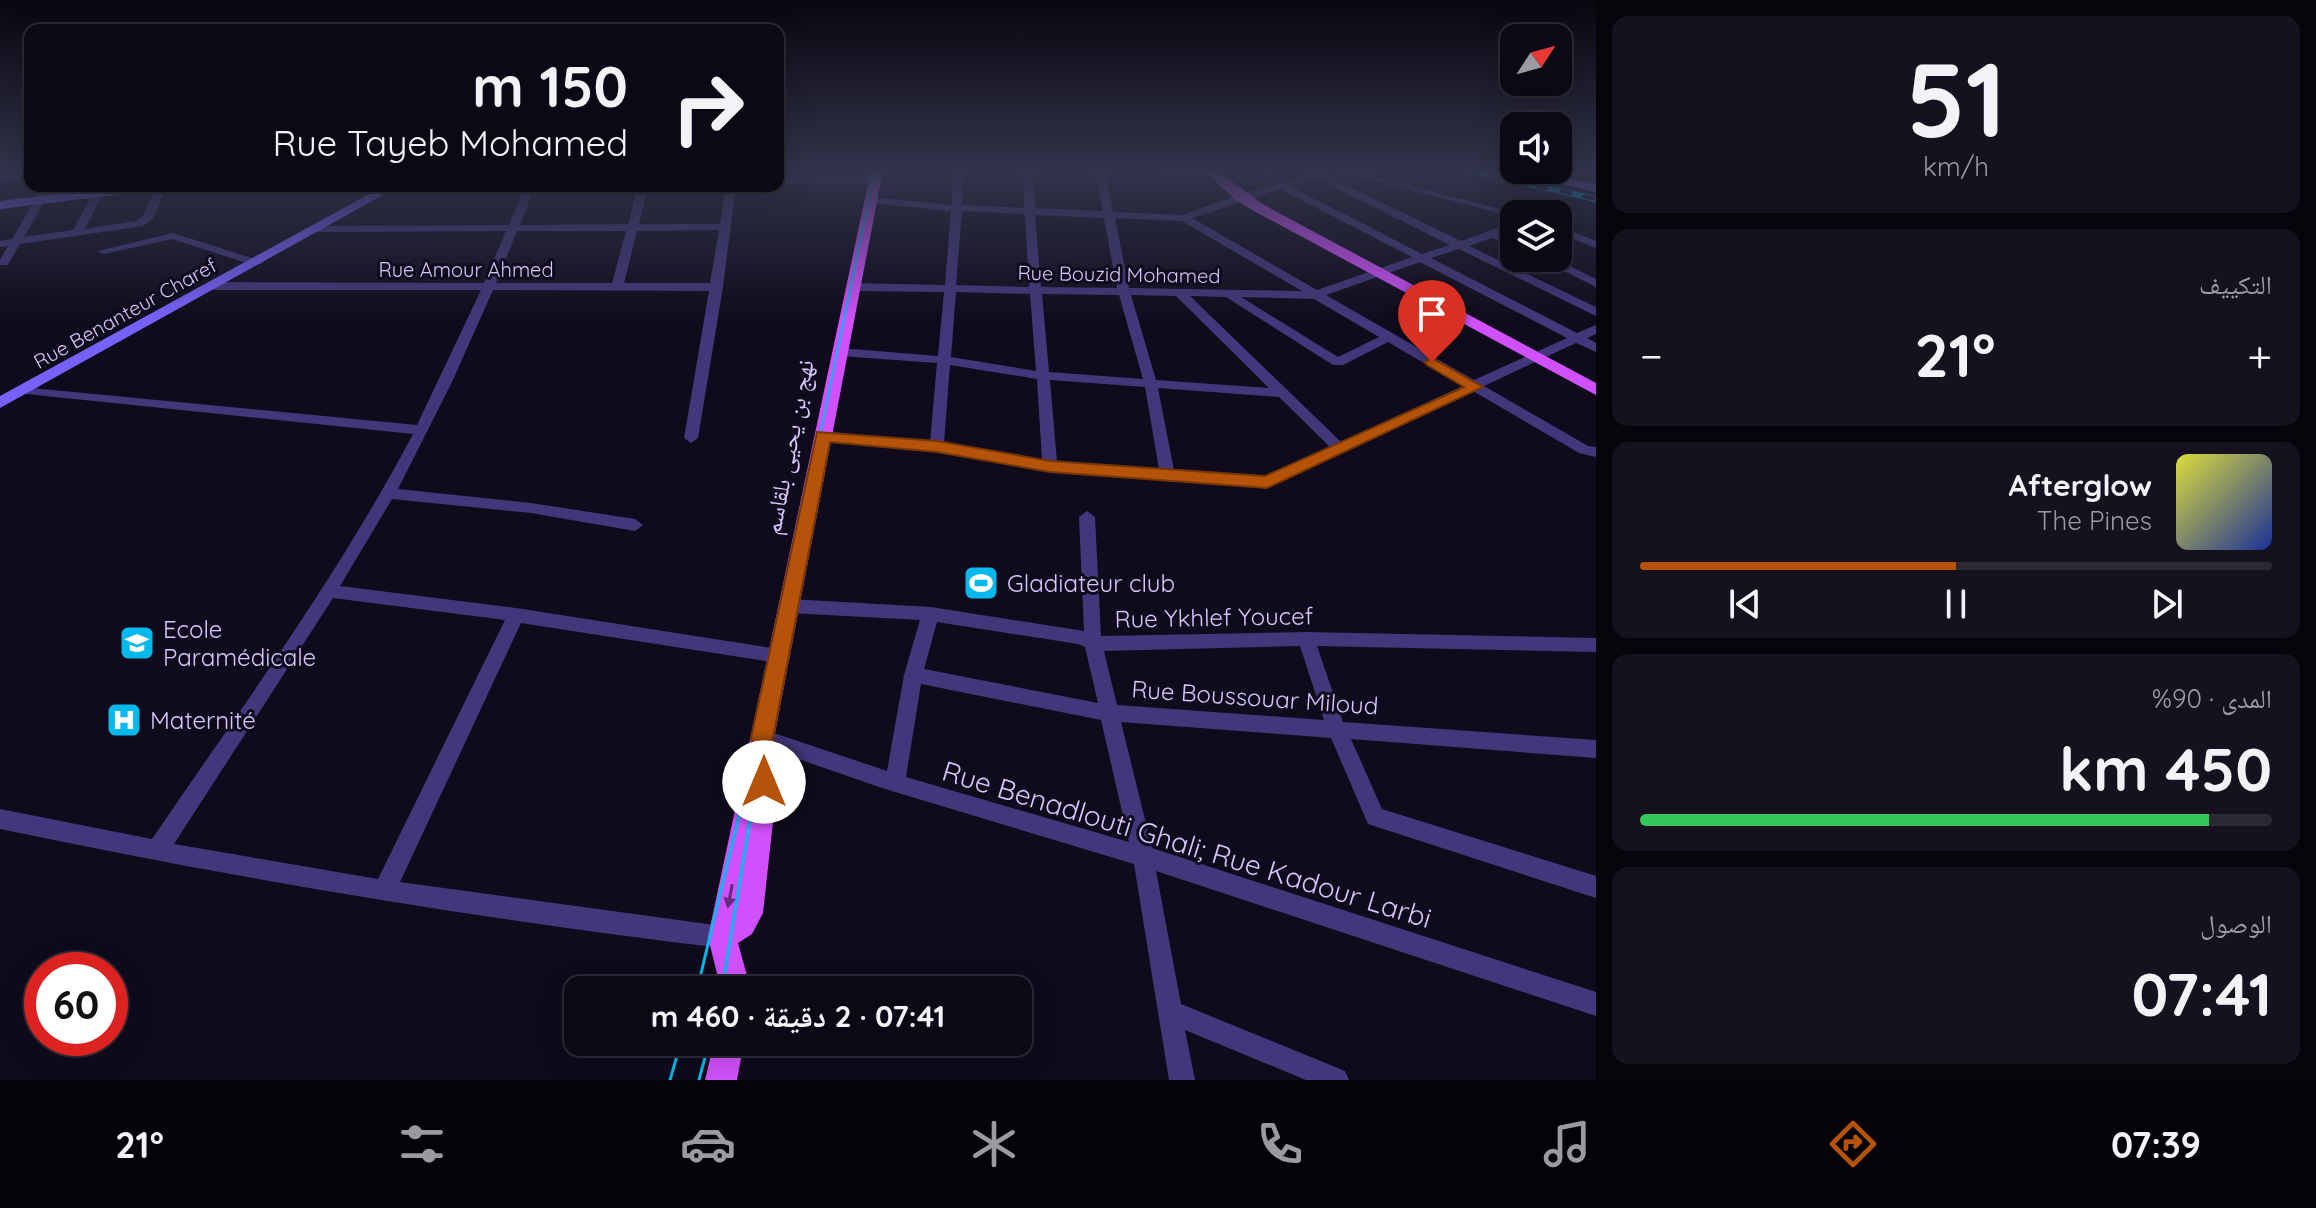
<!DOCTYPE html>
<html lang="ar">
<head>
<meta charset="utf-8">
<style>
  body { margin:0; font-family:Quicksand,"Noto Naskh Arabic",sans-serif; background:#15111e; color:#f1f3f6; direction:rtl; height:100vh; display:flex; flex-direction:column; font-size:30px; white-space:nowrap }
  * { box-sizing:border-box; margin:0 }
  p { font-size:26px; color:#9a9aa0 }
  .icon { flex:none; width:44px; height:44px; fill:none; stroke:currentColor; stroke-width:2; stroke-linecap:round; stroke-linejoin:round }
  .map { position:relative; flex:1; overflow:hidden; direction:ltr }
  .panel { display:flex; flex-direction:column; gap:16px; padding:16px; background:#07040c; width:720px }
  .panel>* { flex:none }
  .banner { position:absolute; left:24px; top:24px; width:760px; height:168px; border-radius:16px; box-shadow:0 8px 32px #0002,0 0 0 2px #2c2934; direction:rtl; background:#0c0815; color:#f1f3f6; overflow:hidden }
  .needle { width:52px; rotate:54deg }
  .buttons { position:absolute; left:1500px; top:24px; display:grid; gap:16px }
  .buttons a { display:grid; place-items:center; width:72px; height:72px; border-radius:16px; background:#0c0815; box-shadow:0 8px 32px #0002,0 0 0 2px #2c2934; font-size:40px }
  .speed { position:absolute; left:24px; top:952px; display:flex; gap:16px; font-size:40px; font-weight:700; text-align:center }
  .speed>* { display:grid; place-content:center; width:104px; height:104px; border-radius:50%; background:#0c0815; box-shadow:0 8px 32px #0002,0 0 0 2px #2c2934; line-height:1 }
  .speed .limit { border:12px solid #d22; background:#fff; color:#111 }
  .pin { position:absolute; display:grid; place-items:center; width:68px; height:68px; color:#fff; margin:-82px -34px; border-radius:50% 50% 50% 0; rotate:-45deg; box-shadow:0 0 8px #0007 }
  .pin .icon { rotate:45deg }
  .me { position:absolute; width:88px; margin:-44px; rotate:0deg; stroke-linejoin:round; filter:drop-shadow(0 0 6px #0008) }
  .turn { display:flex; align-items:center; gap:28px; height:168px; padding:0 24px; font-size:36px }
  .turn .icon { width:104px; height:104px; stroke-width:2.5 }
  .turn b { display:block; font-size:56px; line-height:68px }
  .big { font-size:60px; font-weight:800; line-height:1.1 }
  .panel .tile { flex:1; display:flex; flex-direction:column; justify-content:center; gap:12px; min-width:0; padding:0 28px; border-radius:16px; background:#15111e }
  .panel .dial { align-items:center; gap:0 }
  .dial b { font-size:104px; line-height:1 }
  .song { display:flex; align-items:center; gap:24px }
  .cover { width:96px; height:96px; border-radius:12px; background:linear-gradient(135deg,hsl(60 70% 55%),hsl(230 70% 35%)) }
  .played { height:8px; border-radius:4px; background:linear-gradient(90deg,#b45309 50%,#2c2934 50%) }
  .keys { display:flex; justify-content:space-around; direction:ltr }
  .heat { display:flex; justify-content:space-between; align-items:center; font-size:44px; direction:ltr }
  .charge { height:12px; border-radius:6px; background:linear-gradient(90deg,#34c759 90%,#2c2934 0) }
  .trip { position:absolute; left:564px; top:976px; width:468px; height:80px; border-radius:16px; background:#0c0815; box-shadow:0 8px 32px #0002,0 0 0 2px #2c2934; font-weight:800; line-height:80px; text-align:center; direction:rtl }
  .tabs { display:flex; height:128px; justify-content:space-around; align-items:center; background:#050308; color:#9a9aa0 }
  .tabs .icon { width:56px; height:56px }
  .tabs .selected { color:#b45309 }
  .tabs b { font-size:36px; color:#f1f3f6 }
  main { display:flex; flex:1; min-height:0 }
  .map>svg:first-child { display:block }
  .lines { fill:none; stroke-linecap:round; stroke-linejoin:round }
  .street { fill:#42377a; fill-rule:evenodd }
  .secondary { fill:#7761fb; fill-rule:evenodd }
  .primary { fill:#d051fb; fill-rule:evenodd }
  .tram-far1 { stroke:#05b9ec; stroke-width:2 }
  .tram { stroke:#05b9ec; stroke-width:3 }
  .rail-casing { stroke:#05b9ec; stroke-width:6 }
  .rail { stroke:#100b1c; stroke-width:4; stroke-dasharray:12; stroke-linecap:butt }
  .oneway { fill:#662a80 }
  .route { fill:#b45309; stroke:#753606; stroke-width:2 }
  .labels { text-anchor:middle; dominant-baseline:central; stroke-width:6; stroke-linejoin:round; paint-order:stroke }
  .far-street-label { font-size:20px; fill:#d4c7fe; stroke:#100b1c }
  .street-label { font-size:24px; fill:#d4c7fe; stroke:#100b1c }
  .poi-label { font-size:24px; fill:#d4c7fe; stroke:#100b1c; text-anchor:start }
  .near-street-label { font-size:28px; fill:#d4c7fe; stroke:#100b1c }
</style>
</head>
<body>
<main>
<section class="panel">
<div class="tile dial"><b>51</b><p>km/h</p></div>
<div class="tile"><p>التكييف</p>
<div class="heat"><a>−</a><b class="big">21°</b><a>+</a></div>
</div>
<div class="tile">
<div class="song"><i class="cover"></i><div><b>Afterglow</b><p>The Pines</p></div></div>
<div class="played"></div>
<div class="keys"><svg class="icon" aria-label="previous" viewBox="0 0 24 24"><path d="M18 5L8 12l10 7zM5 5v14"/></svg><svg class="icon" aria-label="pause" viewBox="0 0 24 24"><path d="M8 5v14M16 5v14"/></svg><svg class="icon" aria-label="next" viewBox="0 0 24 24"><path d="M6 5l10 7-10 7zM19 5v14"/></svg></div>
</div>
<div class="tile"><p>المدى · 90%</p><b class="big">450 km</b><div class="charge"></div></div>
<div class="tile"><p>الوصول</p><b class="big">07:41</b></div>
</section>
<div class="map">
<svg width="1596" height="1080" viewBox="0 0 1596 1080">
  <rect width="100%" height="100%" fill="#100b1c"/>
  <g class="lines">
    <path class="street" d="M952 170H962V205L1024 208 1023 170H1033L1035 208 1103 211 1095 170H1105L1113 212 1183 215 1237 195 1314 173 1316 170H1326L1323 174 1461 241 1514 222V229L1501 234 1514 240V247L1492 238 1469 246 1596 307V316L1459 249 1431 258 1577 333 1596 325V334L1587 338 1596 343V352L1576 343 1484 386 1588 446 1596 447V457L1579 453 1473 391 1267 487 1050 471 937 452 818 439 816 436 818 433 823 431 930 442 937 363 840 356 834 352 840 348 938 356 944 292 853 291 847 287 853 283 945 285 951 211 870 203 865 200 870 197 952 205ZM1316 178 1450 245 1422 254 1290 186ZM1280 189 1412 257 1317 290 1192 218ZM962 211 1025 214 1029 287 956 285ZM1035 215 1104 218 1117 288 1041 287ZM1115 218 1182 221 1302 291 1129 288ZM1420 262 1567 338 1474 380 1326 295ZM956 292 1030 294 1036 371 951 357ZM1042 294 1119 295 1143 379 1049 372ZM1131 295 1176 296 1269 388 1156 380ZM1190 296 1226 297 1333 365H1343L1388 342 1463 386 1341 442ZM1241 297 1314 299 1379 337 1338 357ZM950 365 1037 379 1042 460 944 443ZM1050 380 1145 387 1159 469 1057 462ZM1158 388 1279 397 1330 447 1265 477 1174 470Z
      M1158 170H1205L1218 173 1213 176 1163 173Z
      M1334 170H1349L1519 214H1514V217Z
      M30 171V177L0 180V174Z
      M778 178 875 177 880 180 875 183 778 184Z
      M43 186H53L24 237 73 230 93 193 98 190 103 193 85 229 136 221 143 216 157 186H167L153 218 143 226 20 244 8 265H0V260L8 246 0 247V241L12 239Z
      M525 186H535L520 225 628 224 638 186H648L639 224H720L726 186H736L723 287 698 438 691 443 684 438 709 291 493 290 452 382 398 489 531 503 635 519 643 525 635 531 531 513 392 499 340 586 516 608 778 649 784 651 787 656 784 661 778 663 521 623 400 882 722 926 730 929 733 937 730 945 722 948C479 919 239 879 0 829V809L152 839C242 707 338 576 413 434L26 394 21 393V387L417 425 481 290H214L208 286 214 282 484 283 506 231 316 232 311 229 316 226 509 225ZM719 230 710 283H624L637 231ZM517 231H626L612 283H496ZM333 598 505 620 378 879 174 844Z
      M1558 226 1596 241V248L1558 233Z
      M173 233 261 261 263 263 253 265 172 239 104 254 98 251Z
      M1538 258H1553L1596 279V287Z
      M1087 511 1095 517 1101 636 1306 632 1596 638V652L1317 646 1343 722 1596 740V758L1351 739 1382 809 1596 876V898L1368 824 1331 738 1121 722 1152 848 1596 992V1016L1156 871 1181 1004 1345 1071 1349 1080H1306L1185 1030 1195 1080H1169L1134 864 882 788 755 744 752 738 755 732 762 729 887 771 904 675 920 620 789 613 783 611 780 606 783 601 789 599 931 607 1084 631 1079 517ZM937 622 1078 644 1085 647 1098 703 924 669ZM1300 646 1324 720 1117 705 1104 651ZM921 684 1101 720 1129 842 906 777Z"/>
    <path class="secondary" d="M1502 170H1526L1596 184V192Z
      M123 186H160L154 190 0 209V201Z
      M384 186H399L0 408V396Z"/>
    <path class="primary" d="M871 170H883L767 775 773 777 777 785 763 913 752 934 738 943 751 990H721L708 937Z
      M1203 170H1216L1264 205 1596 383V395L1254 211 1236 200Z
      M714 1042H744L737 1080H705Z"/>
    <path class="tram-far1" d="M751 768 875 170"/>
    <path class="tram" d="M697 990 751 766
      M722 990 750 820
      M670 1080 681 1042
      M699 1080 709 1042"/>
    <defs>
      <path id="rail" d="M1466 170 1596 199"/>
    </defs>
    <use href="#rail" class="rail-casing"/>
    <use href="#rail" class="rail"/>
  </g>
  <defs><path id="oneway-solid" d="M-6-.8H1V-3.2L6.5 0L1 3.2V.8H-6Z" transform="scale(2)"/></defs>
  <use class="oneway" href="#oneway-solid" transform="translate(730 896) rotate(101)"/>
  <linearGradient id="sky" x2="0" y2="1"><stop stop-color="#09060f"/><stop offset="0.53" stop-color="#31344b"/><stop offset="1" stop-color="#31344b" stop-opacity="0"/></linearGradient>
  <rect width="1596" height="321" fill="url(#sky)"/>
  <path class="route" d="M1432 358 1483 387 1267 488 1050 472 937 452 830 442 773 738C779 754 780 773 772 790L764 793 756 790C749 774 758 757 751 738L817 432 937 441 1050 461 1265 476 1464 387 1427 365 1424 362Z"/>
  <defs>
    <symbol id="stadium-square" viewBox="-11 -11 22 22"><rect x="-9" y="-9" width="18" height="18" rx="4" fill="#05b9ec" stroke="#100b1c"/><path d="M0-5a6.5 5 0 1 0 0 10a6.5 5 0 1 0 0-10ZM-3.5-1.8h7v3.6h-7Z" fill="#fff"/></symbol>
    <symbol id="university-square" viewBox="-11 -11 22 22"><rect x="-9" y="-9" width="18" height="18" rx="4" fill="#05b9ec" stroke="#100b1c"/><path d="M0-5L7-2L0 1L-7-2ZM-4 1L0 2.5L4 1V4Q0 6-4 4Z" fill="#fff"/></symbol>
    <symbol id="hospital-square" viewBox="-11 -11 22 22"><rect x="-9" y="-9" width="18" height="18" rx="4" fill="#05b9ec" stroke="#100b1c"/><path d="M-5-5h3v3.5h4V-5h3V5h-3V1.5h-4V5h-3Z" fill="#fff"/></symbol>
  </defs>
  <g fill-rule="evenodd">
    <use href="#stadium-square" x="961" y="563" width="40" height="40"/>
    <use href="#university-square" x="117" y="623" width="40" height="40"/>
    <use href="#hospital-square" x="104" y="700" width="40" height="40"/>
  </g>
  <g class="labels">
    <g class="far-street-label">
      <text x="466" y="269">Rue Amour Ahmed</text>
      <text transform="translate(1119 274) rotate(1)">Rue Bouzid Mohamed</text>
      <text transform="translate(125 313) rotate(-29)">Rue Benanteur Charef</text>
    </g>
    <g class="street-label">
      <text transform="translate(788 447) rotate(-79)">نهج بن يحيى بلقاسم</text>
      <text transform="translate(1214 617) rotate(-1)">Rue Ykhlef Youcef</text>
      <text transform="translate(1255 697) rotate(4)">Rue Boussouar Miloud</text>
    </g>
    <g class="poi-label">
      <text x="1007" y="583">Gladiateur club</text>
      <text x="163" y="629">Ecole<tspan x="163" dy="28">Paramédicale</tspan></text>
      <text x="150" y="720">Maternité</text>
    </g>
    <g class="near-street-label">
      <text transform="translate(1187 844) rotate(17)">Rue Benadlouti Ghali; Rue Kadour Larbi</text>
    </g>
  </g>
</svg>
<div class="buttons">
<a><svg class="needle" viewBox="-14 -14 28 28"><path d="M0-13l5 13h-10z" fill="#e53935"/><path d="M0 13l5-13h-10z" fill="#9a9aa0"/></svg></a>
<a><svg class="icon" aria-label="sound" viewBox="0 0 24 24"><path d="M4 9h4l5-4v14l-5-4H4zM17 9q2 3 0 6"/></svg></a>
<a><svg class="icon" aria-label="layers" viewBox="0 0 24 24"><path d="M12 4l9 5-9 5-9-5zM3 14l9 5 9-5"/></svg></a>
</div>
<div class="speed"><div class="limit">60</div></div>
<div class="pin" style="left:1432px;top:362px;background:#d93025"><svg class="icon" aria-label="arrive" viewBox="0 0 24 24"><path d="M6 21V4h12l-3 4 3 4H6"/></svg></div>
<svg class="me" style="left:764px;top:782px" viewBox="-20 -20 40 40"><circle r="19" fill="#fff"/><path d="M0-13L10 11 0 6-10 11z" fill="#b45309"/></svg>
<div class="trip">07:41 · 2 دقيقة · 460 m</div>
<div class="banner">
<div class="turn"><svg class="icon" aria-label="right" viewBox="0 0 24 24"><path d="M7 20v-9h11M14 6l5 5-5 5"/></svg><div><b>150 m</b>Rue Tayeb Mohamed</div></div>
</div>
</div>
</main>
<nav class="tabs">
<b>07:39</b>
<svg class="icon selected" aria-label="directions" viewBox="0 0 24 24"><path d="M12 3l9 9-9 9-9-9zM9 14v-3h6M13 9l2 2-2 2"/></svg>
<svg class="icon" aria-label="music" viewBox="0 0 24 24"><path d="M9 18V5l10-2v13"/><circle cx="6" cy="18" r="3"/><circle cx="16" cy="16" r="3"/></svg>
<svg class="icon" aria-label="phone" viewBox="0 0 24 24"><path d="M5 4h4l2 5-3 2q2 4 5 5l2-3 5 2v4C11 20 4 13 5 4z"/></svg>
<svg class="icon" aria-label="climate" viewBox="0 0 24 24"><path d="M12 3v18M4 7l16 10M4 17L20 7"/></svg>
<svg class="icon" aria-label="car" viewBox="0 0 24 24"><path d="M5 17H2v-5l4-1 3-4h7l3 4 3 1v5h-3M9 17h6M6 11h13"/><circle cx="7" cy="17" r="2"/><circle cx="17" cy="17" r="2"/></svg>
<svg class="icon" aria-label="filters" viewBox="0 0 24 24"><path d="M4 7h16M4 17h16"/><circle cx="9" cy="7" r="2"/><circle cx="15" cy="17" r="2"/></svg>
<b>21°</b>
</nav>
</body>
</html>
